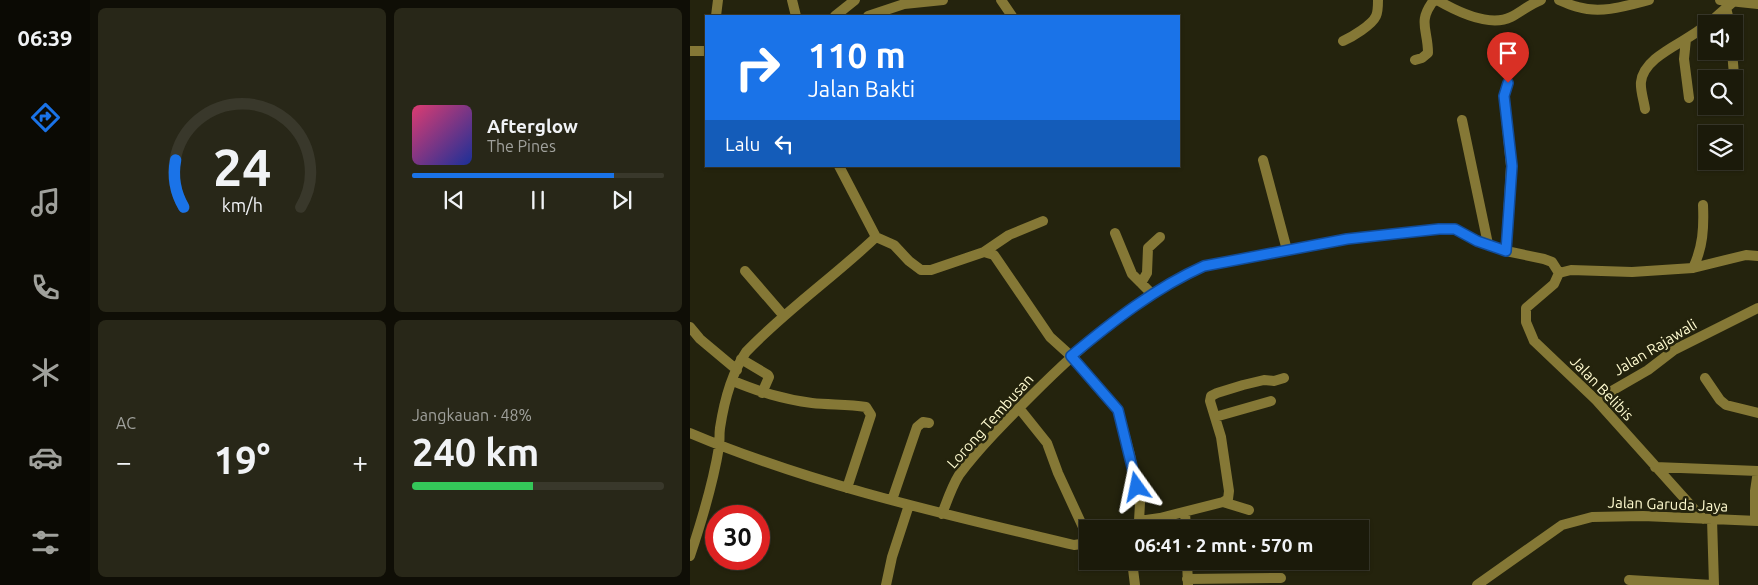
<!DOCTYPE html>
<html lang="id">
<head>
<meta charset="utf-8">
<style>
  body { margin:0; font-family:Ubuntu,sans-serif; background:#282718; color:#f1f3f6; height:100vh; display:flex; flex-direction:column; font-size:19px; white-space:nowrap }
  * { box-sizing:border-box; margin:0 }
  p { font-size:16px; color:#a0a19c }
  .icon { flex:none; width:28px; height:28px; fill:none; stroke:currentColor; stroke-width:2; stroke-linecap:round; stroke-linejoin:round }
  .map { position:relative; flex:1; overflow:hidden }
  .panel { display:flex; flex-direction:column; gap:8px; padding:8px; background:#0f0e06; width:600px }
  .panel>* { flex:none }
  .banner { position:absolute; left:15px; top:15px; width:475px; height:152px; border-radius:0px; box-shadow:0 1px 4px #0004,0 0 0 1px #39382b; background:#1a73e8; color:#fff; overflow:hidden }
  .buttons { position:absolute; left:1008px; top:15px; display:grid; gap:10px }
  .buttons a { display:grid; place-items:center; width:45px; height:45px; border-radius:0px; background:#1b1a0a; box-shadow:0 1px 4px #0004,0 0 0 1px #39382b; font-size:25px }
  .speed { position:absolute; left:15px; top:505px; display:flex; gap:10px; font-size:25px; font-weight:700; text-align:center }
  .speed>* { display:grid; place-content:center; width:65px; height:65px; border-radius:50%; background:#1b1a0a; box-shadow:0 1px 4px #0004,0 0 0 1px #39382b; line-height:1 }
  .speed .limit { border:8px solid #d22; background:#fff; color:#111 }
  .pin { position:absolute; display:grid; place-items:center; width:42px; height:42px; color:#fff; margin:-51px -21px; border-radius:50% 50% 50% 0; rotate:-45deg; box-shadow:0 0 5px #0007 }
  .pin .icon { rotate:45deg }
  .me { position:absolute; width:55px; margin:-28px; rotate:348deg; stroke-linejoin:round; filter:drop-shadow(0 0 4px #0008) }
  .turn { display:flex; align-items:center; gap:18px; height:105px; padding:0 20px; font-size:22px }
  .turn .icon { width:65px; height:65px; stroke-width:2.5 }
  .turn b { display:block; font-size:35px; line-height:42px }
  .then { display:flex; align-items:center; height:48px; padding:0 20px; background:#0003; gap:10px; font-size:19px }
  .big { font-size:38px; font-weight:600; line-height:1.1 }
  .panel .widget { flex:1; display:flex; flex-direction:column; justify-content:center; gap:8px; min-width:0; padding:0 18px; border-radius:8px; background:#282718 }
  .panel .dial { align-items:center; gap:0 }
  .dial svg { height:130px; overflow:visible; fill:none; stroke:#39382b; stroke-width:7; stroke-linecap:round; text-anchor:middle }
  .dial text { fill:#f1f3f6; stroke:none }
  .song { display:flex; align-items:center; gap:15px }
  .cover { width:60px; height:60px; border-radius:8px; background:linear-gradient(135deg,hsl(340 70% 55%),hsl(230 70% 35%)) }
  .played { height:5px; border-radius:2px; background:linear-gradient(90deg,#1a73e8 80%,#39382b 80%) }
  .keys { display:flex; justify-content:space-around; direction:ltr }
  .heat { display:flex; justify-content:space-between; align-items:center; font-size:28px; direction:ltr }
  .charge { height:8px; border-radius:4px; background:linear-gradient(90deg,#34c759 48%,#39382b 0) }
  .panel .tiles { flex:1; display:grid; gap:8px; grid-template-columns:repeat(2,1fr) }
  .trip { position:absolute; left:389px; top:520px; width:290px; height:50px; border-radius:0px; background:#1b1a0a; box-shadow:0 1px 4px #0004,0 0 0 1px #39382b; font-weight:600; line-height:50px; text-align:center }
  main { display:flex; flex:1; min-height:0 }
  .menu { display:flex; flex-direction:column; width:90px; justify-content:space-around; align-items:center; background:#0b0a04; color:#a0a19c }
  .menu .icon { width:35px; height:35px }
  .menu .on { color:#1a73e8 }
  .menu b { font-size:22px; color:#f1f3f6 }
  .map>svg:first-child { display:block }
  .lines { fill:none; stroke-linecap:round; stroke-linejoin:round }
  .minor { stroke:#857836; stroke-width:10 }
  .route-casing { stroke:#114b97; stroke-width:12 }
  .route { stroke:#1a73e8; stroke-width:9 }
  .labels { text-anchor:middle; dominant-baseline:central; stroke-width:5; stroke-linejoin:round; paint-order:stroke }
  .street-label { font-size:15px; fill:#fffbd0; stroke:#24230d }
</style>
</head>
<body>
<main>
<nav class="menu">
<b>06:39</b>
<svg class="icon on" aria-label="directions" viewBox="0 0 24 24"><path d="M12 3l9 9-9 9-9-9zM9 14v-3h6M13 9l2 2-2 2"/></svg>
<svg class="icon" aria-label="music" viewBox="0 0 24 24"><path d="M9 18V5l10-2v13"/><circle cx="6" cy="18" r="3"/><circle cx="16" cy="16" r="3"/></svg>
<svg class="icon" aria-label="phone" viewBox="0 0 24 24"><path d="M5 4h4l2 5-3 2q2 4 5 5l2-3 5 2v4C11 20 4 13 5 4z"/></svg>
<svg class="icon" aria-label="climate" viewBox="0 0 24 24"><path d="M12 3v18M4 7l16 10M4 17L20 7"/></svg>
<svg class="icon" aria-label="car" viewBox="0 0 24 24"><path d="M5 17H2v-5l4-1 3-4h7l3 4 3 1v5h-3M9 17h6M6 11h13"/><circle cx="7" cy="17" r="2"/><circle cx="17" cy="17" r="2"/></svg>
<svg class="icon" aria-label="filters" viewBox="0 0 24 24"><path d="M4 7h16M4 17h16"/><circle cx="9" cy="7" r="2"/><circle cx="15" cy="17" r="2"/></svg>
</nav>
<section class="panel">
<div class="tiles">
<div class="widget dial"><svg viewBox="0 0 100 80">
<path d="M14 69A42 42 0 1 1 86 69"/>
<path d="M14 69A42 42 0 0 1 9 40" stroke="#1a73e8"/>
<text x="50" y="56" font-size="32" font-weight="700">24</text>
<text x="50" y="72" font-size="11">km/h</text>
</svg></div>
<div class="widget">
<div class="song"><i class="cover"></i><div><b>Afterglow</b><p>The Pines</p></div></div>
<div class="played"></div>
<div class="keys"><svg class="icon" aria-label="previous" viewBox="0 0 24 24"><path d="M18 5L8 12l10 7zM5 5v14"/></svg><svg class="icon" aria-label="pause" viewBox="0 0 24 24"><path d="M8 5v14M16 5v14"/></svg><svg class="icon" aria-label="next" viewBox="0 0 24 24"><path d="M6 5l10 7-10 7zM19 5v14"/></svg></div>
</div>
<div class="widget"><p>AC</p>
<div class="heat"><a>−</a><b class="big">19°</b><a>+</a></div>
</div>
<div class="widget"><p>Jangkauan · 48%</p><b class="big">240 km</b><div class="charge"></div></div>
</div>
</section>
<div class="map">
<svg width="1068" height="585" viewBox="0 0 1068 585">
  <rect width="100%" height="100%" fill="#24230d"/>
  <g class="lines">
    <path class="minor" d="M102 0 106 16
      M311 0 322 16
      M747 0C766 11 799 28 821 17 831 12 840 4 851 0
      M869 0C875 2 881 6 888 7 911 14 936 6 959 0
      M1030 0 1068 4
      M1036 8 1040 24
      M26 16 28 0
      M145 16 165 0
      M178 16 214 4 253 0
      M1018 24 1044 1
      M996 39 994 59 999 98
      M653 41C662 37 682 25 686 16 688 12 688 5 688 0
      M0 51H16
      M1042 51 1047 111
      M725 60 732 58 738 53C738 29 727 22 744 0
      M955 109C954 101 950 90 951 82 954 55 998 42 1016 25
      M772 120 798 244
      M573 160 597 250
      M149 166 186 237
      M425 233 442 274 462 294
      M816 251 821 166 814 96 818 83
      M294 252 319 235 353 221
      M1003 268C1013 247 1014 228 1013 205
      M55 271 93 315
      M869 273 864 284 836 308V322L844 341 906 400 1013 519
      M869 273 881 270 942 272 1003 268 1056 255 1068 256
      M451 283 457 273 458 248 470 237
      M0 327 10 339 47 370
      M51 359 78 375 79 377 72 393
      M1015 378 1030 400 1036 405 1068 413
      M43 381C70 392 92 399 122 403 140 405 158 404 176 407L181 415 157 488
      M906 400 958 370 984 350 1068 308
      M329 408 357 443 368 473 398 538
      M525 417 581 401
      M0 433C123 485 254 514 384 545L398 543
      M965 467 1068 471
      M202 500 227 427 233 422 239 423
      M533 502 559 510
      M495 512 496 529
      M252 514C257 501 262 486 269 475 289 448 317 420 341 396 393 344 446 297 515 266L657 239 749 229H765L787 241 816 251 854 259 862 262 869 273
      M1022 519 1024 585
      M449 521 470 518 533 502 538 499 539 491 531 437 520 401 521 396 527 393 553 385 574 380 584 381 594 378
      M1065 521V491L1068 471
      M0 556C12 520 23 484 29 447 30 441 29 435 30 428 34 402 41 374 56 352 96 310 144 277 186 237L204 245 219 261 231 270H241L294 252 304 255 360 337 381 356 428 410 440 455 450 503 449 521 439 529
      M442 561 445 585
      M497 561 498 585
      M497 579 591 578
      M939 580 1022 585
      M196 585 202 557 219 505
      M787 585 872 525 902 517 953 516 1068 521"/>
  </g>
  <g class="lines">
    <defs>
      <path id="route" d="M447 487 428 410 381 356C423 321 465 288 514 266L657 239 749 229H765L787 241 816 251 822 166 814 96 818 83"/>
    </defs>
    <use href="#route" class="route-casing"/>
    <use href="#route" class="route"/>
  </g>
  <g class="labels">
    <g class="street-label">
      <text transform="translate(965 347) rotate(-31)">Jalan Rajawali</text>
      <text transform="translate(912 388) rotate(46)">Jalan Belibis</text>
      <text transform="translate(300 421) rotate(-48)">Lorong Tembusan</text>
      <text transform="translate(978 504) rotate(2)">Jalan Garuda Jaya</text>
    </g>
  </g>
</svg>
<div class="buttons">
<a><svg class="icon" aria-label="sound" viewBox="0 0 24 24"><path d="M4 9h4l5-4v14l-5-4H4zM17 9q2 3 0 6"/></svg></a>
<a><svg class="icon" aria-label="search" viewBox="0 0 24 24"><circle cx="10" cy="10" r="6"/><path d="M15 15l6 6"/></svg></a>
<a><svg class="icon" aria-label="layers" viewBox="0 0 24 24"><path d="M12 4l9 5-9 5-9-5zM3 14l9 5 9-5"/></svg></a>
</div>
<div class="speed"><div class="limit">30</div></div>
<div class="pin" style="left:818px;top:83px;background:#d93025"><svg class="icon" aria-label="arrive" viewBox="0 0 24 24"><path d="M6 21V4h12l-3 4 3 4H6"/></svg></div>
<svg class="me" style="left:447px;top:487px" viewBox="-20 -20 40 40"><path d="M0-17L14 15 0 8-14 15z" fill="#1a73e8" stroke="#fff" stroke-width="4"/></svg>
<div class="trip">06:41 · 2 mnt · 570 m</div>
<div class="banner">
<div class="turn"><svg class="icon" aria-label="right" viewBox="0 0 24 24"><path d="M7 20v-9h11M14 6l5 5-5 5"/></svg><div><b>110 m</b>Jalan Bakti</div></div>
<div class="then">Lalu<svg class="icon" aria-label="left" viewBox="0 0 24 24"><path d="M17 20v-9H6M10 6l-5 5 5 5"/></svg></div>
</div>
</div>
</main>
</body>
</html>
